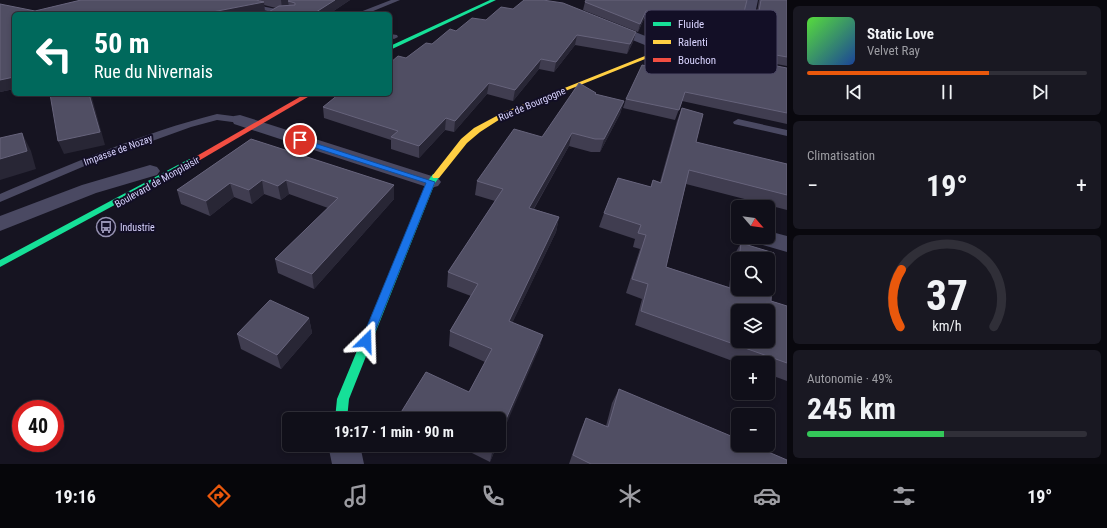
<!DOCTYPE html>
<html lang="fr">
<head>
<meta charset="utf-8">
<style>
  body { margin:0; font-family:"Roboto Condensed",sans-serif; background:#191822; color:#f1f3f6; height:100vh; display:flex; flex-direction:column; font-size:15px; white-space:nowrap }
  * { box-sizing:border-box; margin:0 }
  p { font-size:13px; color:#9c9ca2 }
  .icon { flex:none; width:22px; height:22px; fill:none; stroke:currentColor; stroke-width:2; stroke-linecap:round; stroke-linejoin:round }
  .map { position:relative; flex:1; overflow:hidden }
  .side { display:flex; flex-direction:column; gap:6px; padding:6px; background:#09080e; width:320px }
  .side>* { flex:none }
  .top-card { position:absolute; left:12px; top:12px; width:380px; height:84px; border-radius:6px; box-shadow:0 2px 6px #0003,0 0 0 1px #302f38; background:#00695c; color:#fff; overflow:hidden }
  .needle { width:26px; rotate:118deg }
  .buttons { position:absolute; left:731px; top:200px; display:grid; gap:8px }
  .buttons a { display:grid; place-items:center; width:44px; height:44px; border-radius:6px; background:#100f19; box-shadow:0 2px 6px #0003,0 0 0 1px #302f38; font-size:20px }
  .speed { position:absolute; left:12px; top:400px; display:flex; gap:8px; font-size:20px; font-weight:700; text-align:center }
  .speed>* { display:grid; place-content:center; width:52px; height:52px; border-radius:50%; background:#100f19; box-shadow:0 2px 6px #0003,0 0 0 1px #302f38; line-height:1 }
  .speed .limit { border:6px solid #d22; background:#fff; color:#111 }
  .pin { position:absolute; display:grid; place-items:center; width:34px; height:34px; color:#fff; margin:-17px; border:2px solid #fff; border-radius:50%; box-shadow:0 1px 4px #0007 }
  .me { position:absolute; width:44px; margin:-22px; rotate:22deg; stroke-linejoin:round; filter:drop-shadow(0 0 3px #0008) }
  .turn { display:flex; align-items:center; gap:14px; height:84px; padding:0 16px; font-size:18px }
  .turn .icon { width:52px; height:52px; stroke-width:2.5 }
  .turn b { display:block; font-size:28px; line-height:34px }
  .big { font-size:30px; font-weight:700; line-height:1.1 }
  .side .tile { flex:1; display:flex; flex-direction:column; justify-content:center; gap:6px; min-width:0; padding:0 14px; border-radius:6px; background:#191822 }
  .side .dial { align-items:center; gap:0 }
  .dial svg { height:104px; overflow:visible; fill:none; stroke:#302f38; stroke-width:7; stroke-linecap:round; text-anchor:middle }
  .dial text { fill:#f1f3f6; stroke:none }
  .song { display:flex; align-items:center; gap:12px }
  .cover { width:48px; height:48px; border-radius:6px; background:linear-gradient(135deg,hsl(110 70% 55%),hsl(220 70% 35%)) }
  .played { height:4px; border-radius:2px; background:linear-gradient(90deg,#ea580c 65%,#302f38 65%) }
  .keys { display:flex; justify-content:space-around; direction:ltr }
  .heat { display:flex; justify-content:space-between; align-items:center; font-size:22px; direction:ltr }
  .charge { height:6px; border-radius:3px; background:linear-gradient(90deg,#34c759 49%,#302f38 0) }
  .trip { position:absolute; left:282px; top:412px; width:224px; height:40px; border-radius:6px; background:#100f19; box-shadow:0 2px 6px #0003,0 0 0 1px #302f38; font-weight:700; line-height:40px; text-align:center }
  .tab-bar { display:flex; height:64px; justify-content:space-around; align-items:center; background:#06060a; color:#9c9ca2 }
  .tab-bar .icon { width:28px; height:28px }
  .tab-bar .active { color:#ea580c }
  .tab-bar b { font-size:18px; color:#f1f3f6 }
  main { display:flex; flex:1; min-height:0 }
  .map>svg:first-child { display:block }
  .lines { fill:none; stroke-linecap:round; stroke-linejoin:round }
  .lane { fill:#4a4962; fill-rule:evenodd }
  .street { fill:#4a4962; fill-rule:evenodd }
  .fast { fill:#16e098; fill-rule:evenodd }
  .slow { fill:#ffcf43; fill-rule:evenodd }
  .jam { fill:#f24e42; fill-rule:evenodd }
  .wall { fill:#403d50; fill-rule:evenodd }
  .shaded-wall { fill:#282635 }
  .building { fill:#504e63; stroke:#66637b; fill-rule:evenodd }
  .route { fill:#1a73e8; stroke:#114b97 }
  .labels { text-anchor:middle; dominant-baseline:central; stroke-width:4; stroke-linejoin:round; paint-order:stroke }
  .street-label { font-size:10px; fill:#d9d4ff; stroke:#130f26 }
  .poi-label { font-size:10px; fill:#d9d4ff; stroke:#130f26; text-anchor:start }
  .key { fill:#130f26; stroke:#4e4a67; stroke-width:1 }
  .key-label { font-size:11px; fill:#d9d4ff }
</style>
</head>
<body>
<main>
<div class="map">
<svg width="787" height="464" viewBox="0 0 787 464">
  <rect width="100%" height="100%" fill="#161421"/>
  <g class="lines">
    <path class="lane" d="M391 0H400L366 14H355Z
      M261 6 291 12 295 14H280L259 9V7Z
      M390 34 397 35 398 37 394 39 390 38Z
      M217 114 240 117 245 120 240 123 217 120 191 127 94 162 0 202V194C71 164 142 133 217 114Z
      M738 119 787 130V136L734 124 733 122Z"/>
    <path class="street" d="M746 0H758L754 19 758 24 764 29 762 32C751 34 747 27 742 19Z
      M607 21 671 46 722 56 724 59 722 62 717 63 662 52 603 28 601 25Z
      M240 115 438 178 441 182 438 186 431 188 424 186 234 124 232 120 234 116Z
      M150 165 157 167 160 171 157 175 96 193 0 231V216L82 185Z
      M768 231 787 236V252L753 242 750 237H768Z
      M328 445H360L364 464H332Z"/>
    <path class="fast" d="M490 0H496L390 50V46Z
      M189 159H192L196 161 0 267V260Z
      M433 174H439L440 176 435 183 349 399 347 419H335L337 399 427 182Z"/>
    <path class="slow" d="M665 48 670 49 508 114 480 132 467 143 439 178H433L432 176 461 139 474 128 504 112Z"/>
    <path class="jam" d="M305 94H313L195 163H192L188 161Z"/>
  </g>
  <path class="wall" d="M81 0H350L329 14H265L276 8 264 5 265 12 255 14H14V89L0 92V4L35 11Z
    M759 0H787V66L690 48 697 28 644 19 638 32 583 10 585 2 744 12 752 22 762 26 756 19Z
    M456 31 636 32 633 42 627 54 575 45 554 72 539 69 513 101 487 94 454 132 445 130 419 158 391 149V140L324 118 323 107 406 58Z
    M787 68V124L682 101 675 120 623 108 626 99 680 73Z
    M595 94 624 101 620 114 600 152H591L569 146 534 209 559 217 556 232 512 323 543 335 539 349 499 419H400V414L469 392 485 362 449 346 450 331 471 296 447 287 448 272 495 201 475 195 477 181 542 137Z
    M682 108 703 114 696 142 787 164V210L686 184 666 267 729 287 733 257 741 243 774 253 771 301 787 306V381L768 374V363H738L635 325 642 299 626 293 640 249 633 247 635 239 599 227 604 213 618 178 651 187 653 180 660 182 677 121ZM738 259H768V289H738ZM738 311H768V341H738Z
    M251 139 394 185V199L314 289 278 273 275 259 328 208 289 194 281 200 264 194 252 204 234 197 210 216 181 204 177 190Z
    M309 318 312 333 281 369 241 349 237 334Z
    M619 389 787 464H569L580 432 586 418 606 426 612 403Z
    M434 445H440L439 447Z
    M456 445H497L490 462Z"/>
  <path class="shaded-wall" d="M256 0H260V3L264 2 265 12 255 14H202Z
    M281 0H296L295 3 288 1 289 7 282 9Z
    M335 0H350L329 14H313Z
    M646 11 644 19 638 32 640 24Z
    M636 32 633 42 627 54 630 44Z
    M577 35 575 45 554 72 556 62Z
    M541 59 539 69 513 101 515 90Z
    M14 77V89L0 92V80Z
    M489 83 487 94 454 132 455 121Z
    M89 94H91L105 145 64 154 58 141Z
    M624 101 620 114 600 152 604 139Z
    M446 118 445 130 419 158V146Z
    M22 133 31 151 36 169 0 180V159Z
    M572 133 569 146 526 222 529 208Z
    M262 180 264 194 252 204 249 190Z
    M286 180 289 194 281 200 278 186Z
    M230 183 234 197 210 216 206 201Z
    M394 185V199L314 289 312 274Z
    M559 217 556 232 506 336 509 321Z
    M309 318 312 333 281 369 277 355Z
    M543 335 539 349 499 441V435Z
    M495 445H497L490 462 493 448Z"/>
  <path class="building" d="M81 0H256L264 2 202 14H14V77L0 80V4L35 11Z
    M290 0H335L313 14H265L279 6 295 5V3L288 1Z
    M524 0H543L563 3 636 32 630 44 577 35 556 62 541 59 515 90 489 83 455 121 446 118 419 146 391 137 398 131 323 107 339 94H390V63L398 56 406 58 426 43 432 44 450 29 456 31 472 18 486 20 501 7 513 9Z
    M586 0H747L744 12 752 22 762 26 767 25 769 21 759 11 761 0H787V57L693 40 700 20 646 11 640 24 585 2Z
    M689 49 787 68V113L685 92 679 110 626 99 642 65 680 73Z
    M579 83 596 93 595 94 624 101 604 139H595L572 133 529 208 559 217 509 321 543 335 499 435V419H411L400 414 426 372 469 392 492 349 450 331 478 284 448 272 503 189 477 181 514 129 542 137Z
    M50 94H89L100 132 58 141Z
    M682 108 703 114 696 142 787 164V195L689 170 666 267 736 290 738 269V289H768V259H739L741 243 774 253 771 301 787 306V363L641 311 648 284 632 279 646 235 638 233 641 225 604 213 618 178 651 187 653 180 661 183ZM738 311H768V341H738Z
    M22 133 27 151 0 159V138Z
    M251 139 394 185 312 274 275 259 338 198 286 180 278 186 262 180 249 190 230 183 206 201 177 190Z
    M270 300 309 318 277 355 237 334Z
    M619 389 738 439V445H752L787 460V464H591L573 455 586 418 608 427Z
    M487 445H495L493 448Z"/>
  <path class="route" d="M297 139H302L435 182 370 344H363L361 341 426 183 297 142Z"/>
  <defs>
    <symbol id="bus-ring" viewBox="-11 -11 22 22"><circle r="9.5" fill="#130f26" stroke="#9591b1" stroke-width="1.5"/><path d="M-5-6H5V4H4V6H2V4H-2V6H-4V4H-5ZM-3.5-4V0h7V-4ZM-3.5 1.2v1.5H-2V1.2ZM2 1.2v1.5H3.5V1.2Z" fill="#9591b1"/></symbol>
  </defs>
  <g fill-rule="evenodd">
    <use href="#bus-ring" x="95" y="216" width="22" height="22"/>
  </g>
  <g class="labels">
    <g class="street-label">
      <text transform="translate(532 104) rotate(-23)">Rue de Bourgogne</text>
      <text transform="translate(118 150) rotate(-20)">Impasse de Nozay</text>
      <text transform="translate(157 182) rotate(-29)">Boulevard de Monplaisir</text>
    </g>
    <g class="poi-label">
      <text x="120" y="227">Industrie</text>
    </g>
  </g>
  <rect x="645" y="10" width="132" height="64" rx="6" class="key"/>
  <rect x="653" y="22" width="18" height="4" fill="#16e098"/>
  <rect x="653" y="40" width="18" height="4" fill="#ffcf43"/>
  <rect x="653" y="58" width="18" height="4" fill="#f24e42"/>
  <g class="key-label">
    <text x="678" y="28">Fluide</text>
    <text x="678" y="46">Ralenti</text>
    <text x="678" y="64">Bouchon</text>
  </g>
</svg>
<div class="buttons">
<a><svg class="needle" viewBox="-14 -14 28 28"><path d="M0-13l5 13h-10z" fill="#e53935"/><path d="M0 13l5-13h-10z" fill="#9c9ca2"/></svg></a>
<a><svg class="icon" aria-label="search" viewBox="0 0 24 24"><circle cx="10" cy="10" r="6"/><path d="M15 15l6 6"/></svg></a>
<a><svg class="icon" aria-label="layers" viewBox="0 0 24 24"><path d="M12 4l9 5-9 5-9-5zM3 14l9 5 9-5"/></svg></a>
<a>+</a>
<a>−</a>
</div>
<div class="speed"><div class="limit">40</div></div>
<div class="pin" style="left:300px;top:140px;background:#d93025"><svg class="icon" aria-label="arrive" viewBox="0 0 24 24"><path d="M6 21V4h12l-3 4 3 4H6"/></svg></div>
<svg class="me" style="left:366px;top:341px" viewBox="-20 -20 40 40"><path d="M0-17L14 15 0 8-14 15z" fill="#1a73e8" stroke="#fff" stroke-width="4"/></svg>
<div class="trip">19:17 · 1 min · 90 m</div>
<div class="top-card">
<div class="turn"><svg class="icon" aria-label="left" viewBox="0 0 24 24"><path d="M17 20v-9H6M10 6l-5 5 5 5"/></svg><div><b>50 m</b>Rue du Nivernais</div></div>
</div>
</div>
<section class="side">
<div class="tile">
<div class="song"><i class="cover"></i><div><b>Static Love</b><p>Velvet Ray</p></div></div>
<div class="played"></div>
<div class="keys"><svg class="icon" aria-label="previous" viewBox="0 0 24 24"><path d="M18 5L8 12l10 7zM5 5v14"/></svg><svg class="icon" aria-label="pause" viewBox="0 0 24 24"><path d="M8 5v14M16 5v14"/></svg><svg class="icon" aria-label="next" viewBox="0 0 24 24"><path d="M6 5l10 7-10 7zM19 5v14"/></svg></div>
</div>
<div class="tile"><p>Climatisation</p>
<div class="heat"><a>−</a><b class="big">19°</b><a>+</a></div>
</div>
<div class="tile dial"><svg viewBox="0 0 100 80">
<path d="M14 69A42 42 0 1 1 86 69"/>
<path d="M14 69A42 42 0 0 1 15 25" stroke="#ea580c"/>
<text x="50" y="56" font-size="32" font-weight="700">37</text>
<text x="50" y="72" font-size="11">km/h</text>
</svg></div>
<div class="tile"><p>Autonomie · 49%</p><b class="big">245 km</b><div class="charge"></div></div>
</section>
</main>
<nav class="tab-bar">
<b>19:16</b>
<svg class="icon active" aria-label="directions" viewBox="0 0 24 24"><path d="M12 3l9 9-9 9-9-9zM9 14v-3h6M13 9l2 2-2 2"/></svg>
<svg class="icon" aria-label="music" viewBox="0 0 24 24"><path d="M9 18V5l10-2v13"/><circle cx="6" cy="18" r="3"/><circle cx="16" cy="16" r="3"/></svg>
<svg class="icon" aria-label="phone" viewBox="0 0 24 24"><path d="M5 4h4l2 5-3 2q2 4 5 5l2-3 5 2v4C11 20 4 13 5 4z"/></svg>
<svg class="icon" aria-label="climate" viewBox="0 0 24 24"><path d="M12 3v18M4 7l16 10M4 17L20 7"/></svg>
<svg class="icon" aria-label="car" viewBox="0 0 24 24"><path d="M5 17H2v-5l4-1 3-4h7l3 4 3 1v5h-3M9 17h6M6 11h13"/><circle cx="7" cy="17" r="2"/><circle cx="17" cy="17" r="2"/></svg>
<svg class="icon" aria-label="filters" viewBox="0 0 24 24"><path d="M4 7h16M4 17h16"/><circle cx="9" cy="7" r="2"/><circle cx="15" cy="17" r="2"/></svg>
<b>19°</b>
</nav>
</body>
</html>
